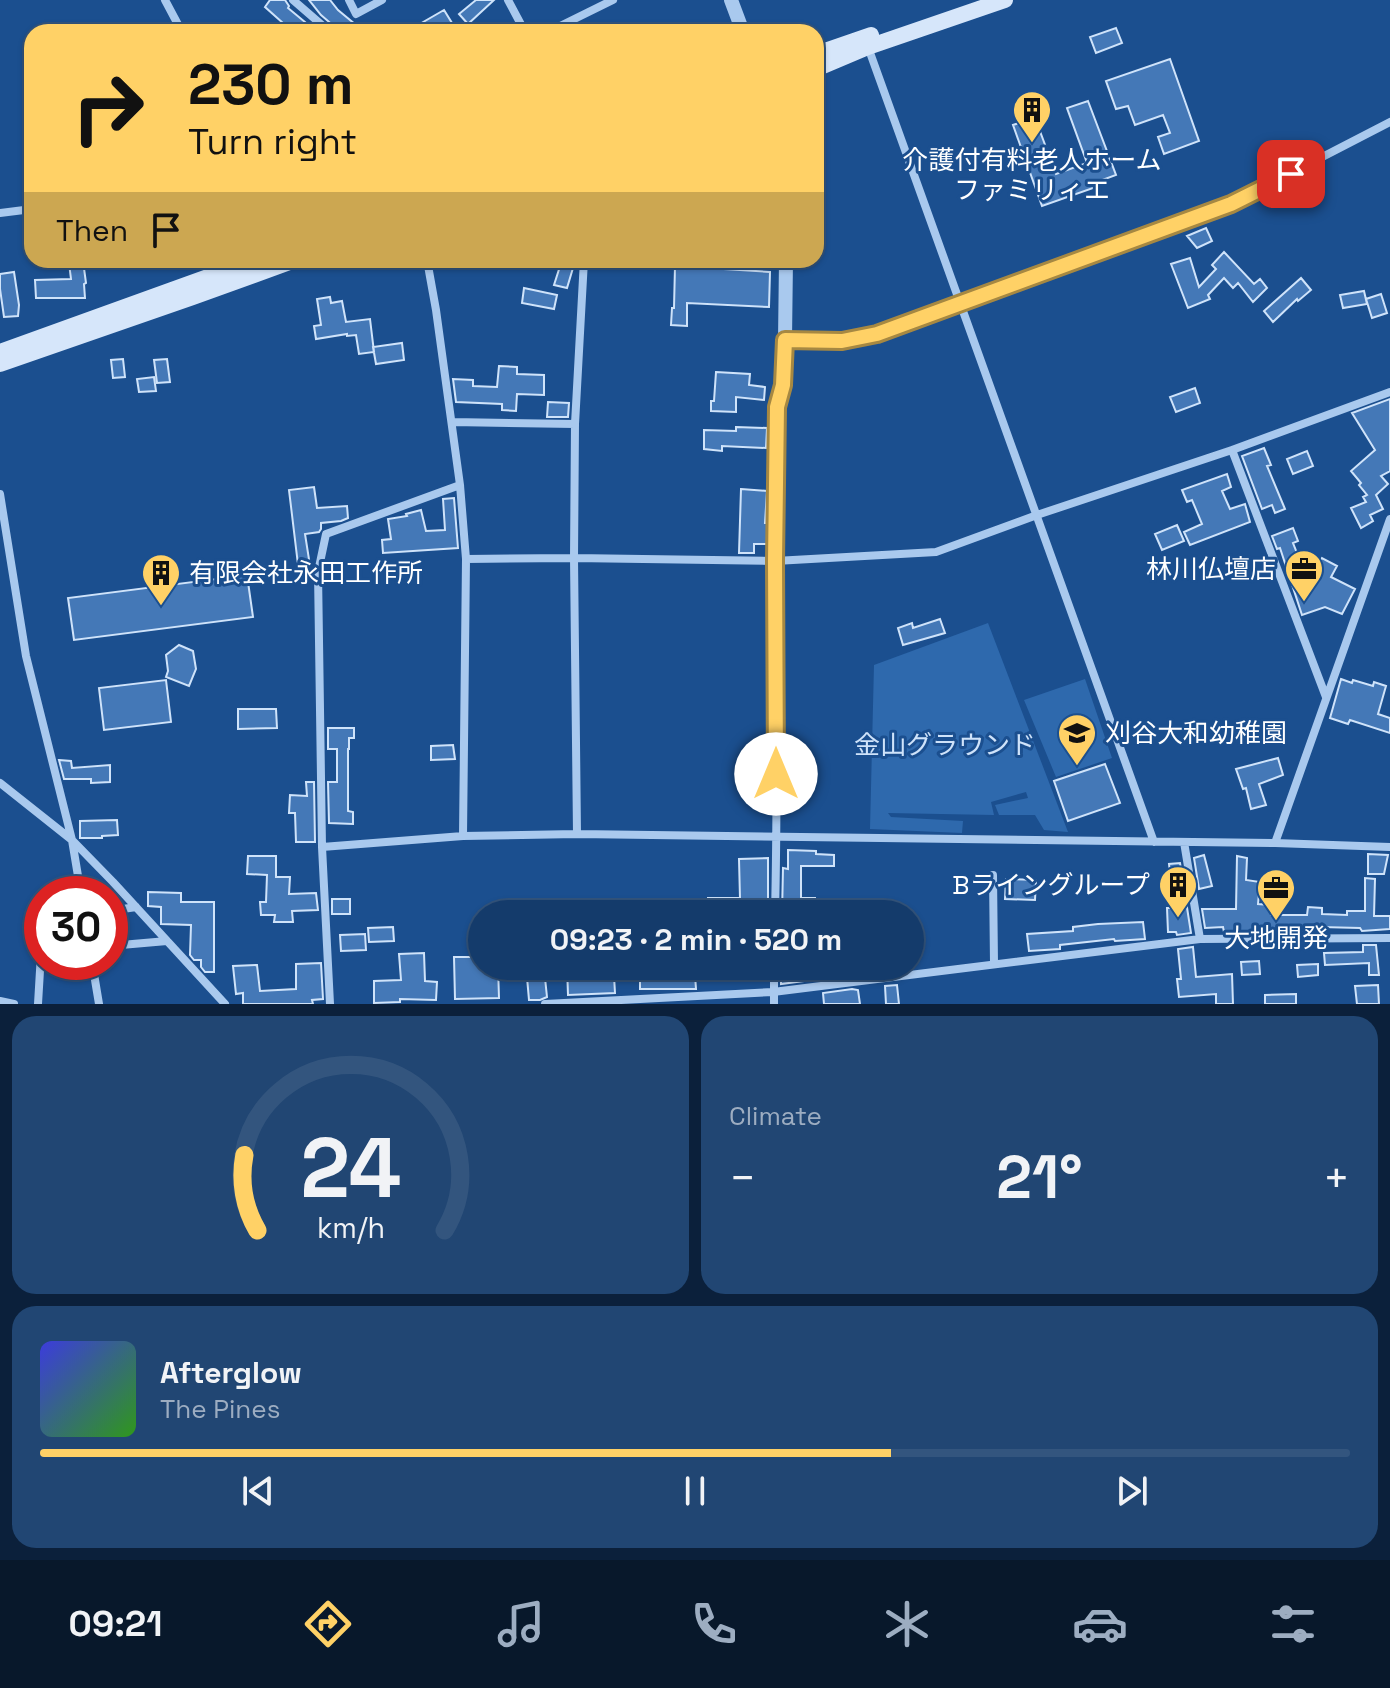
<!DOCTYPE html>
<html lang="en">
<head>
<meta charset="utf-8">
<style>
  body { margin:0; font-family:"Space Grotesk","Noto Sans JP",sans-serif; background:#214673; color:#f1f3f6; height:100vh; display:flex; flex-direction:column; font-size:30px; white-space:nowrap }
  * { box-sizing:border-box; margin:0 }
  p { font-size:26px; color:#9dadc1 }
  .icon { flex:none; width:44px; height:44px; fill:none; stroke:currentColor; stroke-width:2; stroke-linecap:round; stroke-linejoin:round }
  .map { position:relative; height:1004px; overflow:hidden }
  .side { display:flex; flex-direction:column; gap:12px; padding:12px; background:#0b203b; flex:1 }
  .side>* { flex:none }
  .guide { position:absolute; left:24px; top:24px; width:800px; height:244px; border-radius:24px; box-shadow:0 2px 6px #0004,0 0 0 2px #33557e; background:#ffd166; color:#111; overflow:hidden }
  .speed { position:absolute; left:24px; top:876px; display:flex; gap:16px; font-size:40px; font-weight:700; text-align:center }
  .speed>* { display:grid; place-content:center; width:104px; height:104px; border-radius:50%; background:#143b6b; box-shadow:0 2px 6px #0004,0 0 0 2px #33557e; line-height:1 }
  .speed .limit { border:12px solid #d22; background:#fff; color:#111 }
  .pin { position:absolute; display:grid; place-items:center; width:68px; height:68px; color:#fff; margin:-34px; border-radius:16px; box-shadow:0 4px 12px #0006 }
  .me { position:absolute; width:88px; margin:-44px; rotate:0deg; stroke-linejoin:round; filter:drop-shadow(0 0 6px #0008) }
  .turn { display:flex; align-items:center; gap:28px; height:168px; padding:0 32px; font-size:36px }
  .turn .icon { width:104px; height:104px; stroke-width:2.5 }
  .turn b { display:block; font-size:56px; line-height:68px }
  .then { display:flex; align-items:center; height:76px; padding:0 32px; background:#0003; gap:16px; font-size:30px }
  .big { font-size:60px; font-weight:700; line-height:1.1 }
  .side .tile { flex:1; display:flex; flex-direction:column; justify-content:center; gap:12px; min-width:0; padding:0 28px; border-radius:24px; background:#214673 }
  .side .dial { align-items:center; gap:0 }
  .dial svg { height:208px; overflow:visible; fill:none; stroke:#33557e; stroke-width:7; stroke-linecap:round; text-anchor:middle }
  .dial text { fill:#f1f3f6; stroke:none }
  .song { display:flex; align-items:center; gap:24px }
  .cover { width:96px; height:96px; border-radius:12px; background:linear-gradient(135deg,hsl(240 70% 55%),hsl(110 70% 35%)) }
  .played { height:8px; border-radius:4px; background:linear-gradient(90deg,#ffd166 65%,#33557e 65%) }
  .keys { display:flex; justify-content:space-around; direction:ltr }
  .heat { display:flex; justify-content:space-between; align-items:center; font-size:44px; direction:ltr }
  .side .tiles { flex:1; display:grid; gap:12px; grid-template-columns:1fr 1fr }
  .tile:last-child { grid-column:span 2 }
  .trip { position:absolute; left:468px; top:900px; width:456px; height:80px; border-radius:40px; background:#143b6b; box-shadow:0 2px 6px #0004,0 0 0 2px #33557e; font-weight:700; line-height:80px; text-align:center }
  .dock { display:flex; height:128px; justify-content:space-around; align-items:center; background:#08182b; color:#9dadc1 }
  .dock .icon { width:56px; height:56px }
  .dock .current { color:#ffd166 }
  .dock b { font-size:36px; color:#f1f3f6 }
  .map>svg:first-child { display:block }
  .green { fill:#2e69ad }
  .building { fill:#4478b7; stroke:#cfe3fa; stroke-width:2 }
  .lines { fill:none; stroke-linecap:round; stroke-linejoin:round }
  .minor { stroke:#a9c9ee; stroke-width:8 }
  .tertiary { stroke:#a9c9ee; stroke-width:14 }
  .secondary { stroke:#d6e6fa; stroke-width:16 }
  .route-casing { stroke:#a68842; stroke-width:20 }
  .route { stroke:#ffd166; stroke-width:14 }
  .labels { text-anchor:middle; dominant-baseline:central; stroke-width:6; stroke-linejoin:round; paint-order:stroke }
  .poi-label { font-size:26px; fill:#fff; stroke:#1b4f8f }
  .park-label { font-size:26px; fill:#cfe3fa; stroke:#1b4f8f }
</style>
</head>
<body>
<div class="map">
<svg width="1390" height="1004" viewBox="0 0 1390 1004">
  <rect width="100%" height="100%" fill="#1b4f8f"/>
  <path class="green" d="M988 623 1068 832 1044 830 1035 815H999L995 805 1028 798 1026 792 991 802 994 815 888 813 891 817 963 821 962 833 870 829 874 665Z
    M1085 679 1112 758 1056 777 1024 700Z"/>
  <path class="building" d="M270 0H285L289 6 288 8 317 32H293L265 7Z
    M309 0H330L338 10 356 25 351 32H337L335 27 321 15Z
    M476 0H494L468 24 459 14Z
    M444 10 452 23 437 32H406Z
    M1116 28 1122 43 1096 53 1090 37Z
    M1170 59 1199 141 1164 154 1158 137 1170 133 1163 115 1135 125 1128 106 1116 109 1106 81Z
    M1088 101 1116 175 1094 183 1096 187 1042 206 1013 125 1035 118 1056 174 1087 163 1067 108Z
    M1206 228 1212 241 1197 248 1187 236Z
    M1224 252 1254 284 1260 279 1267 288 1253 302 1238 283 1233 288 1224 278 1208 295 1210 299 1188 308 1171 264 1190 258 1199 287 1216 269 1212 265Z
    M562 260H571L570 267 573 268 567 288 554 285Z
    M83 261 86 283 84 284 85 298H36L35 280 71 279 69 263Z
    M675 266 770 272 769 307 687 303V326L671 325 672 308H674Z
    M14 272 19 305 18 316 4 317 0 289V274Z
    M1301 278 1311 290 1298 301 1297 299 1273 322 1264 311Z
    M524 288 557 295 554 309 522 303Z
    M1364 291 1367 304 1343 308 1340 295Z
    M1381 294 1387 313 1372 318 1366 299Z
    M330 297 331 303 342 301 346 322 370 319 374 352 359 354 356 335 347 336V334L316 339 314 326 321 325 317 299Z
    M402 343 404 360 376 364 373 347Z
    M123 359 125 377 113 378 111 360Z
    M167 359 170 382 157 383 154 360Z
    M499 366 517 367V374L544 375V395L517 394 516 411 502 410V404L456 402 453 379 473 380V386L497 387Z
    M716 372 750 374 749 385 765 387 764 400 736 397V412L711 411V401H714Z
    M154 377 156 391 139 392 137 379Z
    M1195 388 1200 403 1176 412 1170 397Z
    M1390 399V471L1381 476 1388 484 1376 495 1383 509 1370 515 1373 521 1361 528 1351 508 1366 502 1363 497 1367 495 1359 485 1361 483 1351 471 1375 450 1352 413Z
    M548 402 569 403 568 417H547Z
    M736 427 767 428 766 448 722 446V451L704 449V430L736 431Z
    M1264 448 1271 465 1267 466 1285 509 1275 513 1272 505 1262 509 1242 456Z
    M1307 451 1313 466 1293 474 1287 459Z
    M1227 474 1231 487 1222 491 1230 509 1245 504 1250 522 1190 545 1184 532 1202 524 1192 500 1187 502 1182 490Z
    M314 487 317 508 347 506 348 518 341 521 321 523V529L319 532 305 534 311 572 299 573 289 490Z
    M741 489 767 491 765 523H768V544H754V553H739Z
    M454 498 458 548 383 553 382 540 391 539 388 519 407 516 406 514 421 510 426 531 445 530 443 499Z
    M1177 525 1184 541 1162 550 1155 534Z
    M1293 528 1298 541 1293 543 1309 583 1322 558 1337 566 1331 577 1355 589 1342 614 1325 607 1302 615 1280 548 1277 549 1272 536Z
    M247 575 253 617 74 640 68 598Z
    M940 619 945 633 903 645 898 628 912 623 913 628Z
    M179 645 193 651 196 669 189 686 166 677 168 671 166 655Z
    M1341 679 1352 683 1353 680 1373 686 1374 682 1386 686 1378 714 1390 718V733L1350 720 1348 724 1330 718Z
    M166 680 171 722 104 730 99 688Z
    M238 709H276L277 728 238 729Z
    M328 728H354V738H349V749H348V811L353 812V824L329 823 328 782H337V749H328Z
    M453 745 455 759 431 760V746Z
    M1278 758 1283 775 1259 784 1266 805 1251 809 1246 788 1243 789 1236 769Z
    M59 760 71 761 72 768 110 765V782L91 783V779H64Z
    M1105 764 1120 803 1068 821 1054 781Z
    M306 782H314L315 842H296L295 813H289L290 795 307 796Z
    M117 820 118 835 102 836V838H80V821Z
    M788 850 816 851V854L834 855V866H801V898H815V912L782 914 783 868 788 869Z
    M1368 854 1388 855 1384 874H1368Z
    M1204 855 1212 886 1199 889 1194 858Z
    M248 856H276V877H290L289 894 316 893 318 910 292 911 293 922H274L275 915H261L260 902H266L267 875 247 874Z
    M1237 856 1247 858 1246 880 1260 882 1258 904 1271 905V915H1307L1308 907 1322 908V914L1347 915V911H1365V878L1375 879 1374 916H1390V929L1362 931 1360 928 1321 927V930L1224 932 1223 927 1205 928 1202 909H1236Z
    M768 858V914H708V898H740L739 859Z
    M1180 863 1191 933 1177 935 1176 932H1168L1167 908H1174L1169 864Z
    M1006 879 1036 880 1035 900 1005 899Z
    M148 892 181 893V902H214V972H205L201 967V960H194L190 955 191 925 161 924V907L148 906Z
    M332 899H350V914H332Z
    M1143 922 1145 939 1115 941 1114 939 1060 945V949L1029 951 1027 934 1073 931V927L1098 924Z
    M393 927 394 941 369 942 368 928Z
    M365 934 366 950 341 951 340 935Z
    M1363 945H1376L1379 975H1369V963L1325 965 1324 953 1363 952Z
    M1193 947 1196 977 1232 974 1233 1004H1216V994L1179 997 1177 979H1181L1178 949Z
    M424 953 425 981 437 982 436 1000 400 999V1002L374 1003V981L401 980 399 954Z
    M454 957H482V966H498L499 998 455 999Z
    M1259 961 1260 974 1242 975 1241 962Z
    M321 963 323 999 312 1000 313 1004H243V993L236 994 233 966 257 965 260 991 296 989V964Z
    M1318 964V975L1298 977 1297 965Z
    M526 966H542V978H545L547 997 540 1000H529Z
    M567 966H592L593 977 614 976 615 993 568 995Z
    M644 966H665V976L695 975 696 989H640V975H644Z
    M781 966H793V972L815 970 814 966H849L850 975 781 984Z
    M897 985 899 1004H886L885 986Z
    M1378 985 1379 1004H1357L1355 986Z
    M852 989 858 990 860 1004H824L823 993Z
    M1296 994V1004H1265V995Z"/>
  <g class="lines">
    <path class="minor" d="M165 0 182 32
      M293 0 330 32
      M349 0 356 14 382 0
      M508 0 525 32
      M548 32 613 0
      M868 47 1154 842
      M0 213 32 209
      M427 260 436 310 460 485 466 559 463 836
      M452 422 575 424
      M1232 450 1326 697
      M0 494 26 656 72 840 81 894
      M466 559 574 558 775 561 936 552 1037 515 1232 450 1390 392
      M0 783 72 840 113 882 225 1004
      M577 834 574 558 575 424 584 260
      M1184 842 1200 939
      M1275 843 1390 519
      M322 847 463 836 577 834 1275 843 1390 847
      M993 875 994 964
      M110 911 136 907
      M775 914C779 745 775 576 777 407L783 385 785 340 842 341 877 334 1231 204 1390 122
      M121 945 167 941
      M92 962 99 1004
      M774 966V1004
      M0 1001 14 1004
      M38 1004 42 937
      M330 1004 322 847 318 572 326 534 460 485
      M545 1004 773 992 1200 939 1390 938"/>
    <path class="tertiary" d="M731 0 743 32
      M785 340 786 260"/>
    <path class="secondary" d="M816 54 871 35
      M816 69 868 47 1005 0
      M0 352 255 260
      M0 364 193 297 295 260"/>
  </g>
  <g class="lines">
    <defs>
      <path id="route" d="M776 774 775 561 777 407 783 385 785 340 842 341 877 334 1231 204 1291 174"/>
    </defs>
    <use href="#route" class="route-casing"/>
    <use href="#route" class="route"/>
  </g>
  <defs>
    <symbol id="building-pin" viewBox="-11 -11 22 30"><path d="M0 17L-7.5 6A9.5 9.5 0 1 1 7.5 6Z" fill="#ffd166" stroke="#1b4f8f"/><path d="M-4-6H4V6H1V3H-1V6H-4ZM-2.5-4.3h1.7v1.8h-1.7ZM.8-4.3h1.7v1.8H.8ZM-2.5-1h1.7V.8h-1.7ZM.8-1h1.7V.8H.8Z" fill="#111"/></symbol>
    <symbol id="office-pin" viewBox="-11 -11 22 30"><path d="M0 17L-7.5 6A9.5 9.5 0 1 1 7.5 6Z" fill="#ffd166" stroke="#1b4f8f"/><path d="M-6-3h4V-5.5h4V-3h4V5H-6ZM-1-4.5V-3h2v-1.5ZM-6 0V1H6V0Z" fill="#111"/></symbol>
    <symbol id="school-pin" viewBox="-11 -11 22 30"><path d="M0 17L-7.5 6A9.5 9.5 0 1 1 7.5 6Z" fill="#ffd166" stroke="#1b4f8f"/><path d="M0-5L7-2L0 1L-7-2ZM-4 1L0 2.5L4 1V4Q0 6-4 4Z" fill="#111"/></symbol>
  </defs>
  <g fill-rule="evenodd">
    <use href="#building-pin" x="1010" y="88" width="44" height="60"/>
    <use href="#office-pin" x="1282" y="547" width="44" height="60"/>
    <use href="#building-pin" x="139" y="551" width="44" height="60"/>
    <use href="#school-pin" x="1055" y="711" width="44" height="60"/>
    <use href="#building-pin" x="1156" y="863" width="44" height="60"/>
    <use href="#office-pin" x="1254" y="866" width="44" height="60"/>
  </g>
  <g class="labels">
    <g class="poi-label">
      <text x="1032" y="160">介護付有料老人ホーム<tspan x="1032" dy="30">ファミリィエ</tspan></text>
      <text x="1276" y="569" text-anchor="end">林川仏壇店</text>
      <text x="189" y="573" text-anchor="start">有限会社永田工作所</text>
      <text x="1105" y="733" text-anchor="start">刈谷大和幼稚園</text>
      <text x="1150" y="885" text-anchor="end">Bライングループ</text>
      <text x="1276" y="938">大地開発</text>
    </g>
    <g class="park-label">
      <text x="945" y="745">金山グラウンド</text>
    </g>
  </g>
</svg>
<div class="speed"><div class="limit">30</div></div>
<div class="pin" style="left:1291px;top:174px;background:#d93025"><svg class="icon" aria-label="arrive" viewBox="0 0 24 24"><path d="M6 21V4h12l-3 4 3 4H6"/></svg></div>
<svg class="me" style="left:776px;top:774px" viewBox="-20 -20 40 40"><circle r="19" fill="#fff"/><path d="M0-13L10 11 0 6-10 11z" fill="#ffd166"/></svg>
<div class="trip">09:23 · 2 min · 520 m</div>
<div class="guide">
<div class="turn"><svg class="icon" aria-label="right" viewBox="0 0 24 24"><path d="M7 20v-9h11M14 6l5 5-5 5"/></svg><div><b>230 m</b>Turn right</div></div>
<div class="then">Then<svg class="icon" aria-label="arrive" viewBox="0 0 24 24"><path d="M6 21V4h12l-3 4 3 4H6"/></svg></div>
</div>
</div>
<section class="side">
<div class="tiles">
<div class="tile dial"><svg viewBox="0 0 100 80">
<path d="M14 69A42 42 0 1 1 86 69"/>
<path d="M14 69A42 42 0 0 1 9 40" stroke="#ffd166"/>
<text x="50" y="56" font-size="32" font-weight="700">24</text>
<text x="50" y="72" font-size="11">km/h</text>
</svg></div>
<div class="tile"><p>Climate</p>
<div class="heat"><a>−</a><b class="big">21°</b><a>+</a></div>
</div>
<div class="tile">
<div class="song"><i class="cover"></i><div><b>Afterglow</b><p>The Pines</p></div></div>
<div class="played"></div>
<div class="keys"><svg class="icon" aria-label="previous" viewBox="0 0 24 24"><path d="M18 5L8 12l10 7zM5 5v14"/></svg><svg class="icon" aria-label="pause" viewBox="0 0 24 24"><path d="M8 5v14M16 5v14"/></svg><svg class="icon" aria-label="next" viewBox="0 0 24 24"><path d="M6 5l10 7-10 7zM19 5v14"/></svg></div>
</div>
</div>
</section>
<nav class="dock">
<b>09:21</b>
<svg class="icon current" aria-label="directions" viewBox="0 0 24 24"><path d="M12 3l9 9-9 9-9-9zM9 14v-3h6M13 9l2 2-2 2"/></svg>
<svg class="icon" aria-label="music" viewBox="0 0 24 24"><path d="M9 18V5l10-2v13"/><circle cx="6" cy="18" r="3"/><circle cx="16" cy="16" r="3"/></svg>
<svg class="icon" aria-label="phone" viewBox="0 0 24 24"><path d="M5 4h4l2 5-3 2q2 4 5 5l2-3 5 2v4C11 20 4 13 5 4z"/></svg>
<svg class="icon" aria-label="climate" viewBox="0 0 24 24"><path d="M12 3v18M4 7l16 10M4 17L20 7"/></svg>
<svg class="icon" aria-label="car" viewBox="0 0 24 24"><path d="M5 17H2v-5l4-1 3-4h7l3 4 3 1v5h-3M9 17h6M6 11h13"/><circle cx="7" cy="17" r="2"/><circle cx="17" cy="17" r="2"/></svg>
<svg class="icon" aria-label="filters" viewBox="0 0 24 24"><path d="M4 7h16M4 17h16"/><circle cx="9" cy="7" r="2"/><circle cx="15" cy="17" r="2"/></svg>
</nav>
</body>
</html>
